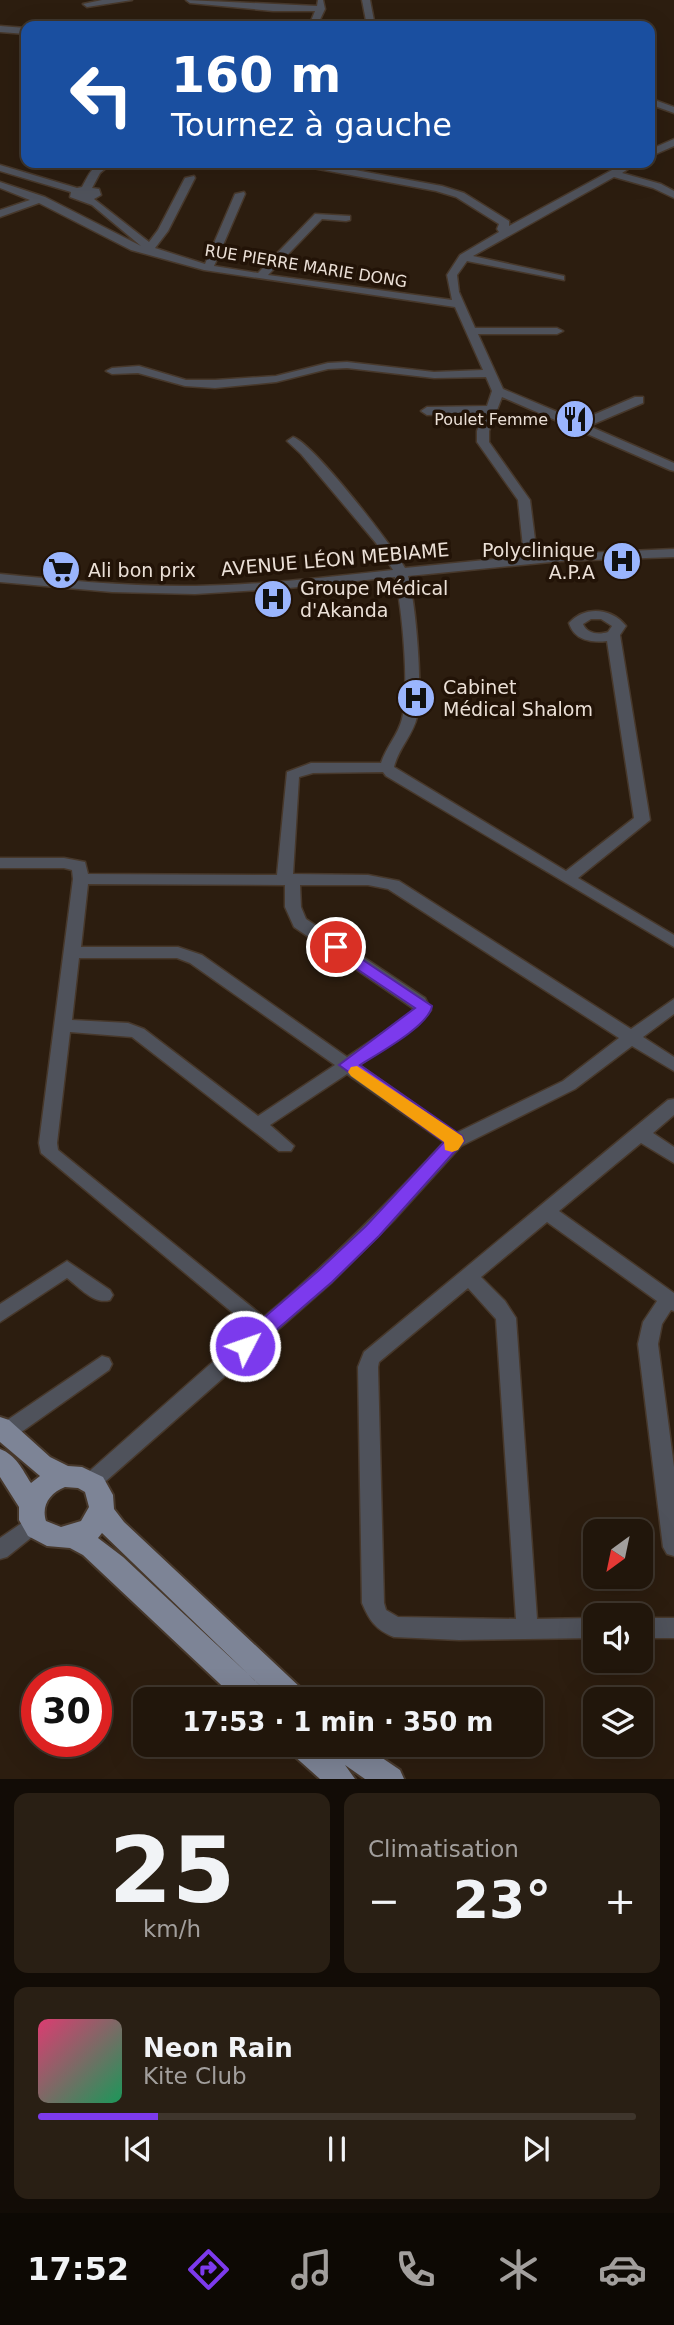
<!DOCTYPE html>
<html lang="fr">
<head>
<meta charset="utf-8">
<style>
  body { margin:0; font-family:"DejaVu Sans",sans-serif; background:#291f14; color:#f1f3f6; height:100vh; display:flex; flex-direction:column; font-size:26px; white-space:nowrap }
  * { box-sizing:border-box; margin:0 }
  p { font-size:23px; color:#a29f9d }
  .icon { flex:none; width:38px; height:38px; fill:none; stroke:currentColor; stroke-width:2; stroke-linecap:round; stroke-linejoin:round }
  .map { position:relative; height:1779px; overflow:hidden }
  .details { display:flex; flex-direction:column; gap:14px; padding:14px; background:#120c06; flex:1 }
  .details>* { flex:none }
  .hud { position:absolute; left:21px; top:21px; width:634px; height:147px; border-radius:14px; box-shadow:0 7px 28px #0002,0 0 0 2px #3e352c; background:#1a4fa0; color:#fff; overflow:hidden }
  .needle { width:46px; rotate:213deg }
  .controls { position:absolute; left:583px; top:1519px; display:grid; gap:14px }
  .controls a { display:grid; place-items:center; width:70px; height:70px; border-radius:14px; background:#21160b; box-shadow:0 7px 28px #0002,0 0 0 2px #3e352c; font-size:35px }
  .speed { position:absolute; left:21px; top:1666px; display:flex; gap:14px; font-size:35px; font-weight:700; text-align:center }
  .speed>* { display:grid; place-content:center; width:91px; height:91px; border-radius:50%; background:#21160b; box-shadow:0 7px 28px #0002,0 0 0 2px #3e352c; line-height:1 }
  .speed .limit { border:10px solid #d22; background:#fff; color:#111 }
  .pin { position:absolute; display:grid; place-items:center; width:60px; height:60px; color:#fff; margin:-30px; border:4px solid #fff; border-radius:50%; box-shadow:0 2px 7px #0007 }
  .me { position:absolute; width:77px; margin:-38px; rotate:49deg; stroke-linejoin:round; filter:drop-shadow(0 0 5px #0008) }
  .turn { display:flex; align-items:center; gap:24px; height:147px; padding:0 35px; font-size:32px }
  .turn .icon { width:91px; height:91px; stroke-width:2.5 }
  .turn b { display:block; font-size:49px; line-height:60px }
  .big { font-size:52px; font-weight:700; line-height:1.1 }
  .details .card { flex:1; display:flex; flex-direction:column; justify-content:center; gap:10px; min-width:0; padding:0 24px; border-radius:14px; background:#291f14 }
  .details .dial { align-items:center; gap:0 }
  .dial b { font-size:91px; line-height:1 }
  .song { display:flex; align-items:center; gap:21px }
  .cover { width:84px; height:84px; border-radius:10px; background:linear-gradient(135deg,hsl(340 70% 55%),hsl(150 70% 35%)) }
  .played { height:7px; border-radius:4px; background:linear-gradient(90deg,#7c3aed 20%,#3e352c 20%) }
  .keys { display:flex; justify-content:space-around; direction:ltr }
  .heat { display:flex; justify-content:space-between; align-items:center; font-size:38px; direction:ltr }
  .details .tiles { flex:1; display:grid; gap:14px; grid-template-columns:1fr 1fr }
  .card:last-child { grid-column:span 2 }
  .trip { position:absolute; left:133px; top:1687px; width:410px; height:70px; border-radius:14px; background:#21160b; box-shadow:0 7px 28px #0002,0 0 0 2px #3e352c; font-weight:700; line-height:70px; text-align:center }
  .tab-bar { display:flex; height:112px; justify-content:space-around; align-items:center; background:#0d0904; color:#a29f9d }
  .tab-bar .icon { width:49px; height:49px }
  .tab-bar .selected { color:#7c3aed }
  .tab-bar b { font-size:32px; color:#f1f3f6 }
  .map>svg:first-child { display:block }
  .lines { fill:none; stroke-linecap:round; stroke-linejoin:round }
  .minor-casing { stroke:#47382b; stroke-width:3 }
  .major-casing { stroke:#47382b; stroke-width:4 }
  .minor { fill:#4f525b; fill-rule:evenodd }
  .major { fill:#7d8496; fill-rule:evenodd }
  .route { fill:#7c3aed; stroke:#51269a; stroke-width:2 }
  .slow { fill:#f59e0b }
  .labels { text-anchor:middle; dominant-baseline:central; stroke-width:7; stroke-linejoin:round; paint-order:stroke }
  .far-street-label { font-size:16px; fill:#ebe0d7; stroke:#221307 }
  .far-poi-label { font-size:16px; fill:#ebe0d7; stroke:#221307; text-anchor:end }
  .poi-label { font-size:19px; fill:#ebe0d7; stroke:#221307; text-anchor:start }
  .street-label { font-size:19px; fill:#ebe0d7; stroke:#221307 }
</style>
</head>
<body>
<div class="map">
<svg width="674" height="1779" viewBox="0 0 674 1779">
  <rect width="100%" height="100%" fill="#2c1d0f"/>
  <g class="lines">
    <defs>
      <path id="minor" d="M102 0H132L87 7 83 4Z
        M186 0 317 6 318 0H323L325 9 317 26H309L315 11H273L190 3Z
        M362 0H370L375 26H367Z
        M0 26 26 28V34L0 32Z
        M649 98 674 107V113L649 104Z
        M674 139V146L649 157V150Z
        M317 163 442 186 464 193 509 221V226L625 163H637L622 173 661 184 674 191V198L653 188 614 177 473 256 564 276V280L467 261 457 275 459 292 475 328H557L563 331 557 334H478L503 389 579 421 635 397H643V403L589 426 674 463V471L670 470 502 397 489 431V442L530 500 537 555 674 549V557L561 561 408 576C416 604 423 690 417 717 413 735 398 749 394 767L566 871 634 818 607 641C591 643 574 640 569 623 585 605 612 608 626 626L620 635 650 820 578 878 674 935V947L386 776 383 772 313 773 299 777 293 874 368 875 399 881 631 1029 674 999V1014L643 1037 674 1057V1071L632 1046 575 1089 461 1146 394 1220 332 1282 98 1488 91 1491 84 1488 81 1482 84 1476 251 1328 41 1153 39 1143 73 879 72 870 64 868H0V858H64L85 862 88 874 277 875 287 772 311 763H381C386 747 398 735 402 719 410 690 402 607 395 577L279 589 195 594 112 592 0 582V574C65 580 131 587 196 586 262 585 327 577 393 570L376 543 301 454 287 441 293 437C314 444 392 545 405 568L524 556 518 500 477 442V431L484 413 427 415 421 411 427 407 487 406 492 391 486 377 434 378 347 368 328 369 276 382 215 388 185 386 138 373 112 374 106 371 112 368 139 366 186 380H215L276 376 328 363 347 362 434 372 483 370 455 307 204 270 131 250 39 203 0 217V210L30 200 0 188V182L45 197 141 246 92 205 70 197 71 192 0 171V165L77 188 82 187C88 177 92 163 106 165L107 167 100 173 92 188 99 189 101 195 94 199 149 242 158 230 185 178 194 176 195 178 168 231 155 248 205 264 235 194 244 192 245 194 214 266 258 273 315 214 350 216V220L346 221 322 219 268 275 452 300 447 275 460 255 499 232 497 229 499 224 456 197 436 191 313 168 312 166ZM591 619H601L612 626 608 632C599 635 587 634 583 624ZM88 884 285 885V907L294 927 414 1009 405 1018 347 1057 202 955 178 947H81ZM300 885H368L388 889 619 1038 563 1081 456 1133 359 1065 417 1026 431 1010 425 998 306 919 301 907ZM79 958H177L190 963 335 1065 258 1116 144 1029 128 1023 72 1020ZM70 1032 132 1037 279 1151H291L294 1146 270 1125 347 1074 444 1142C387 1204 329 1263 264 1317L58 1150 57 1143Z
        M674 1099V1115L653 1133 674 1147V1163L641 1143 559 1211 674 1293V1311L671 1310 662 1324 658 1344 674 1467V1556L667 1554 663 1547 638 1344 643 1322 657 1301 547 1222 481 1277 505 1301 516 1318 537 1619 595 1618V1638L459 1640 394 1637C376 1630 369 1620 362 1603L358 1367 364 1352 634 1128 668 1100ZM468 1288 496 1319 516 1619 398 1617 386 1610 384 1603 378 1367 379 1362Z
        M67 1261 110 1290 113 1295 110 1300C94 1305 79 1287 67 1278L0 1322V1304Z
        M102 1356 109 1358 112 1364 109 1370 13 1438 6 1440 0 1438V1425Z
        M35 1514 42 1517 45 1523 42 1529 7 1557 0 1559V1538Z
        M640 1618H674V1638H640Z"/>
      <path id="major" d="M0 1417 9 1420 50 1457 68 1466 82 1467 103 1477 113 1495 114 1509 124 1522 303 1690 307 1699H274L102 1533 98 1538 123 1557 265 1690 269 1699H236L83 1555 70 1548 47 1546 28 1536 19 1520V1507L0 1477V1449C16 1455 22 1469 31 1483L40 1476 0 1442ZM65 1487 78 1488 85 1492 89 1507 81 1521 61 1527 46 1521C41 1505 50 1493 65 1487Z
        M288 1745H322L332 1753 328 1745H363L400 1770 404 1779H365L345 1765 355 1779H320L292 1754Z"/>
    </defs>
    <use href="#minor" class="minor-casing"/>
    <use href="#major" class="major-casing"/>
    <use href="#minor" class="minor"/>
    <use href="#major" class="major"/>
  </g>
  <path class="route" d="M336 942 432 1006C429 1026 377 1054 360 1065L462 1136 464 1141 379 1236 332 1282 252 1351 245 1354 238 1351 235 1346 238 1340 318 1271 366 1226 444 1142 339 1065 415 1008 330 951 328 947 330 943Z"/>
  <path class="slow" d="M357 1066 462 1136 464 1141 458 1150 452 1152 445 1150 444 1142 351 1076 348 1072 351 1067Z"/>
  <defs>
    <symbol id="restaurant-disc" viewBox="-11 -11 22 22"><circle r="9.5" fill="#9ab5fd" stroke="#221307"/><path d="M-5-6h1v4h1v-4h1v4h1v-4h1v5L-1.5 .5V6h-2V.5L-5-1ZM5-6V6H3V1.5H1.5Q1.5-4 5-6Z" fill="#111"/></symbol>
    <symbol id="hospital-disc" viewBox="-11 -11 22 22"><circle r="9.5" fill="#9ab5fd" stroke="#221307"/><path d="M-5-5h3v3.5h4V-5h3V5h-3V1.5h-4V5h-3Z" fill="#111"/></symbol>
    <symbol id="supermarket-disc" viewBox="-11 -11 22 22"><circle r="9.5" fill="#9ab5fd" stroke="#221307"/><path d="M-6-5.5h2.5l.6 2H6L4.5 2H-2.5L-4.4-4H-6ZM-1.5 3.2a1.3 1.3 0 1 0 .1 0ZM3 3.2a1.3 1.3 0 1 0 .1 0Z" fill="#111"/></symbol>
  </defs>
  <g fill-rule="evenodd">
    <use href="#restaurant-disc" x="553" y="397" width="44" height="44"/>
    <use href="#hospital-disc" x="600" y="539" width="44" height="44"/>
    <use href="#supermarket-disc" x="39" y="548" width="44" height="44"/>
    <use href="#hospital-disc" x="251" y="577" width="44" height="44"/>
    <use href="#hospital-disc" x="394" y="676" width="44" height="44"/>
  </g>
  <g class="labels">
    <g class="far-street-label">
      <text transform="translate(306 266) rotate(9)">RUE PIERRE MARIE DONG</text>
    </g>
    <g class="far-poi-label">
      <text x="548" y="419">Poulet Femme</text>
    </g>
    <g class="poi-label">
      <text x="595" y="550" text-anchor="end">Polyclinique<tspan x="595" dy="22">A.P.A</tspan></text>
      <text x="88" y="570">Ali bon prix</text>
      <text x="300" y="588">Groupe Médical<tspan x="300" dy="22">d'Akanda</tspan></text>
      <text x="443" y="687">Cabinet<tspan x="443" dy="22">Médical Shalom</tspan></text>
    </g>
    <g class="street-label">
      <text transform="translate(335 559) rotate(-5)">AVENUE LÉON MEBIAME</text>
    </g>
  </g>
</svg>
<div class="controls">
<a><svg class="needle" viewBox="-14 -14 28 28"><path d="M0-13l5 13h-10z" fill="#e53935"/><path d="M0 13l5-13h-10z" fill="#a29f9d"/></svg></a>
<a><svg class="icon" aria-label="sound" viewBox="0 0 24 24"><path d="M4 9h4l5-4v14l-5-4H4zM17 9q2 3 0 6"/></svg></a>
<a><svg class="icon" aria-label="layers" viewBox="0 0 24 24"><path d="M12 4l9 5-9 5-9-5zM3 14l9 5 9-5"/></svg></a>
</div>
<div class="speed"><div class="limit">30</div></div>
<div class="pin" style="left:336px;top:947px;background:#d93025"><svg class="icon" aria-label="arrive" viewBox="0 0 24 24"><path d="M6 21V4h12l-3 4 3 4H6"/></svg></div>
<svg class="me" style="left:245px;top:1346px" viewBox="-20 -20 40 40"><circle r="17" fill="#7c3aed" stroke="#fff" stroke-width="3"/><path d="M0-11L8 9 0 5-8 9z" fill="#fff"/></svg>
<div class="trip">17:53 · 1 min · 350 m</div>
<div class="hud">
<div class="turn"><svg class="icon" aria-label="left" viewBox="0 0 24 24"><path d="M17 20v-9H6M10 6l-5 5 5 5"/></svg><div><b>160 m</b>Tournez à gauche</div></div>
</div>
</div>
<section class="details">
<div class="tiles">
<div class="card dial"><b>25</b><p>km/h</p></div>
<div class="card"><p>Climatisation</p>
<div class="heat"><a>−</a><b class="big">23°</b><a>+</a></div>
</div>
<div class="card">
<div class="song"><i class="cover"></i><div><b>Neon Rain</b><p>Kite Club</p></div></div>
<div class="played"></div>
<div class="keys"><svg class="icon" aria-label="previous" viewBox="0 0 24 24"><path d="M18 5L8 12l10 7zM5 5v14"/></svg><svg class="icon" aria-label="pause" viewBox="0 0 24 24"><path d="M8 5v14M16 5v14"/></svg><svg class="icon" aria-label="next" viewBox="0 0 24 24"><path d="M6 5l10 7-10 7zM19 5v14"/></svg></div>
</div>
</div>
</section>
<nav class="tab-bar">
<b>17:52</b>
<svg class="icon selected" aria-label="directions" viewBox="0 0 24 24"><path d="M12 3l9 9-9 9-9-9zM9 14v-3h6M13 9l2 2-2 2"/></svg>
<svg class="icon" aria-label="music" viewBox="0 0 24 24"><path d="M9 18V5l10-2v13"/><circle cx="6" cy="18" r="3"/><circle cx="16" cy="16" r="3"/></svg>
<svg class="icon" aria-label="phone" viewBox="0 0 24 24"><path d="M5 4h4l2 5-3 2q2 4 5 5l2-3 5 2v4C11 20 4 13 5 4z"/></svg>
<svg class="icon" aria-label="climate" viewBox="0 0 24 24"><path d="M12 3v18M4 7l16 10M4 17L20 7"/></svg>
<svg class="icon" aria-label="car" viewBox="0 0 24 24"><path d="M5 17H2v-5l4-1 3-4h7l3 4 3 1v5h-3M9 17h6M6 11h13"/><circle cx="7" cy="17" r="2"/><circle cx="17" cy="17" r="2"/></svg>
</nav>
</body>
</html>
